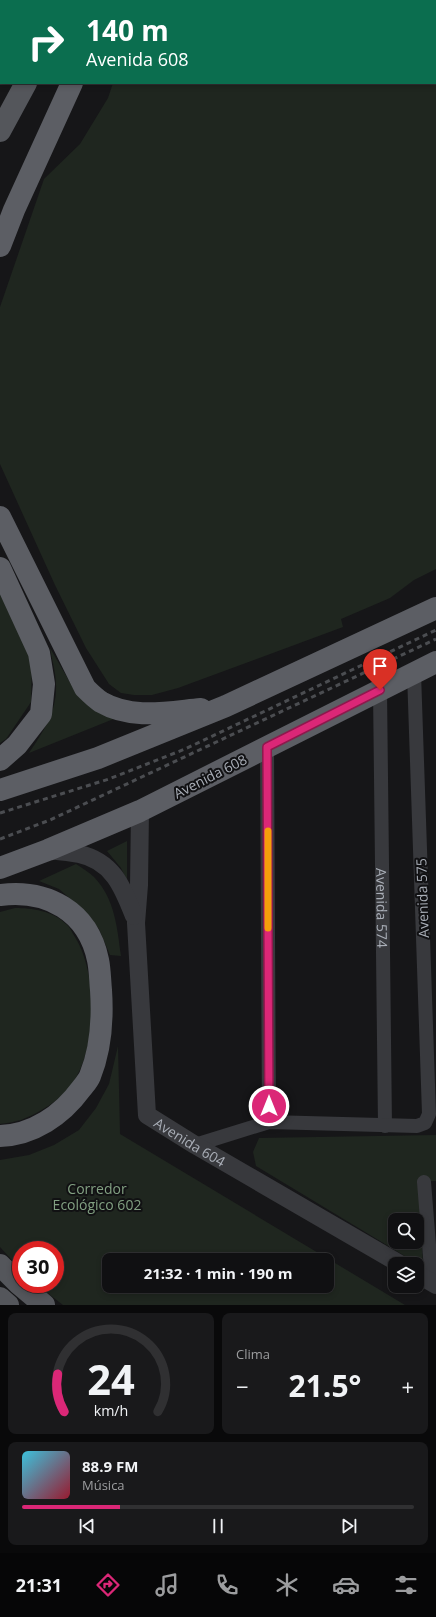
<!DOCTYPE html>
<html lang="es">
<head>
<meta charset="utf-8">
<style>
  body { margin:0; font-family:"Open Sans",sans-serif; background:#19191b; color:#f1f3f6; height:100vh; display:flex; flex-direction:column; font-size:15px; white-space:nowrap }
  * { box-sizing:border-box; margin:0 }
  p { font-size:13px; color:#9c9d9f }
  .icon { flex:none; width:22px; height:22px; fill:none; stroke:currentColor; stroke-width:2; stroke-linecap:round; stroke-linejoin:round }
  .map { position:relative; height:1305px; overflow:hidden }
  .sheet { display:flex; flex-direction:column; gap:8px; padding:8px; background:#09090a; flex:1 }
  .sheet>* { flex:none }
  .guide { position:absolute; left:0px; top:0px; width:436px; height:84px; box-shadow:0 2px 6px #0003,0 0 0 1px #303032; background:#0b6e4f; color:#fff; overflow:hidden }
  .tools { position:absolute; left:388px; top:1213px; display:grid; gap:8px }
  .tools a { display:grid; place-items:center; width:36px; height:36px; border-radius:8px; background:#101012; box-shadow:0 2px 6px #0003,0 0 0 1px #303032; font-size:20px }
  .speed { position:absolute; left:12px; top:1241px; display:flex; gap:8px; font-size:20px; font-weight:700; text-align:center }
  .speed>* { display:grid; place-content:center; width:52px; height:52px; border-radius:50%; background:#101012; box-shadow:0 2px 6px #0003,0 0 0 1px #303032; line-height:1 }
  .speed .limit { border:6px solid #d22; background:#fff; color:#111 }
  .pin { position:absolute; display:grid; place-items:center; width:34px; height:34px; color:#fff; margin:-41px -17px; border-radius:50% 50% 50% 0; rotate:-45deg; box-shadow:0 0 4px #0007 }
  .pin .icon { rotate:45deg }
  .me { position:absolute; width:44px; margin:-22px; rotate:0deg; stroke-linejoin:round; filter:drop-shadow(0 0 3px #0008) }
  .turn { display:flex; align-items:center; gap:14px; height:84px; padding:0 20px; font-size:18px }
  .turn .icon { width:52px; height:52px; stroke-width:2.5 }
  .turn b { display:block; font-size:28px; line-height:34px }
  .big { font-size:30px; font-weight:700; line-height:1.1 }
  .sheet .widget { flex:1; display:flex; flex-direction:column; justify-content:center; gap:6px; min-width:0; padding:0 14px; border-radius:8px; background:#19191b }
  .sheet .dial { align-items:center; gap:0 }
  .dial svg { height:104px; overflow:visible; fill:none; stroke:#303032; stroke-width:7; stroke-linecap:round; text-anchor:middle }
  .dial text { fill:#f1f3f6; stroke:none }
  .song { display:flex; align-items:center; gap:12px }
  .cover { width:48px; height:48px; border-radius:6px; background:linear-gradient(135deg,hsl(190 70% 55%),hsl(350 70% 35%)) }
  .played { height:4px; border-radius:2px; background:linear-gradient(90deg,#db2777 25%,#303032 25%) }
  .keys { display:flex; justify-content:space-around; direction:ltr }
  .heat { display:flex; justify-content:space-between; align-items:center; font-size:22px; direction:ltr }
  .sheet .tiles { flex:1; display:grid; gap:8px; grid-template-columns:1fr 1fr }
  .widget:last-child { grid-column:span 2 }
  .trip { position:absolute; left:102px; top:1253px; width:232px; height:40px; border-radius:8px; background:#101012; box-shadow:0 2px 6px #0003,0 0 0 1px #303032; font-weight:700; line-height:40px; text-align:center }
  .menu { display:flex; height:64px; justify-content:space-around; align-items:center; background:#060607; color:#9c9d9f }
  .menu .icon { width:28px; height:28px }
  .menu .on { color:#db2777 }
  .menu b { font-size:18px; color:#f1f3f6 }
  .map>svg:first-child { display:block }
  .green { fill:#1f261f; fill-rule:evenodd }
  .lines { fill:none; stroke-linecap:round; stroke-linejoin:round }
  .minor { stroke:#38393d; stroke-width:14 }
  .tertiary { stroke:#38393d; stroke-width:18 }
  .primary { stroke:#54565b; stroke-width:22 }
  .trunk { stroke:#5c5e64; stroke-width:22 }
  .rail { stroke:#4b4d51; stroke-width:3; stroke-dasharray:5 4; stroke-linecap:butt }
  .route-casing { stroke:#8e194d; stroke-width:10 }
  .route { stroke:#db2777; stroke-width:7 }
  .slow { stroke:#f59e0b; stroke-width:7 }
  .labels { text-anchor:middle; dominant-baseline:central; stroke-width:4; stroke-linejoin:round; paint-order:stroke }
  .street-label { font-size:14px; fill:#a9aeb7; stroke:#111113 }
  .park-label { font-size:14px; fill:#82a082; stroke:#111113 }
</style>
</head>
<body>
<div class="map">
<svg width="436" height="1305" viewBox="0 0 436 1305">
  <rect width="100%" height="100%" fill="#161618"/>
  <path class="green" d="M138 0H436V569L414 580 390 598 341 619 343 627 178 688 152 695H134L121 693 109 684 86 648 55 585 0 464V307L44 179 80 144 108 98 113 83H435V1Z
    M0 594 32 662 31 702 6 739 0 743Z
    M50 648 71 684 116 718 29 753C43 732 57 712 56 685 56 673 52 660 50 648Z
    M127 841V881L121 868 107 851Z
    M76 864C82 868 89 872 94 877 115 899 117 927 121 956L110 955 99 929 82 909 59 889 39 881Z
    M15 908C32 908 53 911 66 924 69 926 71 930 73 934 98 970 98 1047 72 1084 61 1100 39 1113 21 1120 14 1122 7 1123 0 1124V912Z
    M118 1046 120 1134 405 1305H63L36 1284H55V1250H21V1270L0 1247V1160L29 1155 54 1145 79 1130 96 1108 109 1084ZM109 1260H327V1286H109Z
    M436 1135V1181H419L423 1267 256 1166 253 1152 259 1138ZM395 1220H417V1242H395Z"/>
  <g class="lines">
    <g class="minor">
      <path id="s1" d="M380 690 385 1126"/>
      <path d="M267 747 269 1122"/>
      <path d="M195 1145 269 1122 417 1126 425 1123 429 1114 414 673"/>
      <path d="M424 1182 432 1282"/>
    </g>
    <g class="tertiary">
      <path id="s2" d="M140 811 139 885 136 923 147 1115 195 1145 400 1264"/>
      <path d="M48 850C58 851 69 852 79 854 113 861 123 888 134 916"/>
      <path d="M417 1274 436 1285"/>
    </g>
    <path class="primary" d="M70 1V0
      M0 131 26 83
      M0 1265 18 1283 44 1305
      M0 1298 8 1305"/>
    <path class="trunk" d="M96 0V1
      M0 246 14 210 72 83
      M0 517 85 688C90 693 95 698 101 702 132 720 168 712 201 709
      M0 568 39 653 44 684 41 714 17 745 0 760
      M0 790 98 758 226 706 436 608
      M0 868 48 850 140 811 436 662
      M0 895C47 889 88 911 98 960 100 969 100 980 101 990 103 1020 101 1049 90 1076 88 1081 84 1085 81 1089 62 1115 33 1135 0 1136"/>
    <path class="rail" d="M0 813 109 779 185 749 436 630
      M0 839 50 820 436 639"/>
  </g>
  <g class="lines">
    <defs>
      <path id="route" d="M269 1106 267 747 380 690"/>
    </defs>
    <use href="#route" class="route-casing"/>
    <use href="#route" class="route"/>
    <path class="slow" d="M268 831V928"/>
  </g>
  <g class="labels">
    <g class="street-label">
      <text transform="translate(210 776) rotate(-27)">Avenida 608</text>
      <text transform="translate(422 898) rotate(-92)">Avenida 575</text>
      <text stroke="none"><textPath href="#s1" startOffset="218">Avenida 574</textPath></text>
      <text stroke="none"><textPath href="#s2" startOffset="355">Avenida 604</textPath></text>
    </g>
    <g class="park-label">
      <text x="97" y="1188">Corredor<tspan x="97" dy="16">Ecológico 602</tspan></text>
    </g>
  </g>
</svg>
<div class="tools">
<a><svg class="icon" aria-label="search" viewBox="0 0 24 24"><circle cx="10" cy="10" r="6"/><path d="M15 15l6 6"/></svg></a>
<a><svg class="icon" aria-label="layers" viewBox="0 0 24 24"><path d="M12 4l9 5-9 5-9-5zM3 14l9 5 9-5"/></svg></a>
</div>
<div class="speed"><div class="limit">30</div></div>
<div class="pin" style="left:380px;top:690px;background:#d93025"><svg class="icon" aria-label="arrive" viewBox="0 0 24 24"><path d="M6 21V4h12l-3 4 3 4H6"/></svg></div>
<svg class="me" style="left:269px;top:1106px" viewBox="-20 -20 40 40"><circle r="17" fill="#db2777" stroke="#fff" stroke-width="3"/><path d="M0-11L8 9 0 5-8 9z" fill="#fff"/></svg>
<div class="trip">21:32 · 1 min · 190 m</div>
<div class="guide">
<div class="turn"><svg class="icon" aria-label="right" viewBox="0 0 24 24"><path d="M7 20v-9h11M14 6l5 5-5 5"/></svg><div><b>140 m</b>Avenida 608</div></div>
</div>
</div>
<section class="sheet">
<div class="tiles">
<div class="widget dial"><svg viewBox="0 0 100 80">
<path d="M14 69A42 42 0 1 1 86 69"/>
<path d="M14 69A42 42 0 0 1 9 40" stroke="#db2777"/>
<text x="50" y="56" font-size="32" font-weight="700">24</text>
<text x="50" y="72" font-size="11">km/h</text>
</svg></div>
<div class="widget"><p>Clima</p>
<div class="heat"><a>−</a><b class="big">21.5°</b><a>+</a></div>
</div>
<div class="widget">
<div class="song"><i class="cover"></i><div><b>88.9 FM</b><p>Música</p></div></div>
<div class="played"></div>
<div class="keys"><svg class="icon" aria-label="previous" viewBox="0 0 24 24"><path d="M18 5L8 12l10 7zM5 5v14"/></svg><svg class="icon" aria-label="pause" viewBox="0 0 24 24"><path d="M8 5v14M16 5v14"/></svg><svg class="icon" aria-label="next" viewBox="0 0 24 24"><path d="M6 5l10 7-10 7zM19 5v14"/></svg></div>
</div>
</div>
</section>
<nav class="menu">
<b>21:31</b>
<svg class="icon on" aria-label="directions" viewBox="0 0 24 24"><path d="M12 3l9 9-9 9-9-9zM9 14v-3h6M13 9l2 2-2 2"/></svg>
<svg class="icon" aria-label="music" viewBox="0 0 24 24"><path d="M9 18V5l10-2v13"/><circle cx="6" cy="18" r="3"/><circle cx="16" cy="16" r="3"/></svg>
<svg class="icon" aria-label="phone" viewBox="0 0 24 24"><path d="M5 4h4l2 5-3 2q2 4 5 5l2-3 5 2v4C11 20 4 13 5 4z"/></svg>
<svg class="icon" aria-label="climate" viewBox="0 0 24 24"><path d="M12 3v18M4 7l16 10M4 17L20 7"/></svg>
<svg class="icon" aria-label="car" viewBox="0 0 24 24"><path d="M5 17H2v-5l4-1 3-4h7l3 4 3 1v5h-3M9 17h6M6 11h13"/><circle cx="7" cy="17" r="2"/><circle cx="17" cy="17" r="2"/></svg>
<svg class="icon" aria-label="filters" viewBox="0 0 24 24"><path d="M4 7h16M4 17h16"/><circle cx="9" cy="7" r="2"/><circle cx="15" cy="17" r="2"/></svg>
</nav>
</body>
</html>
